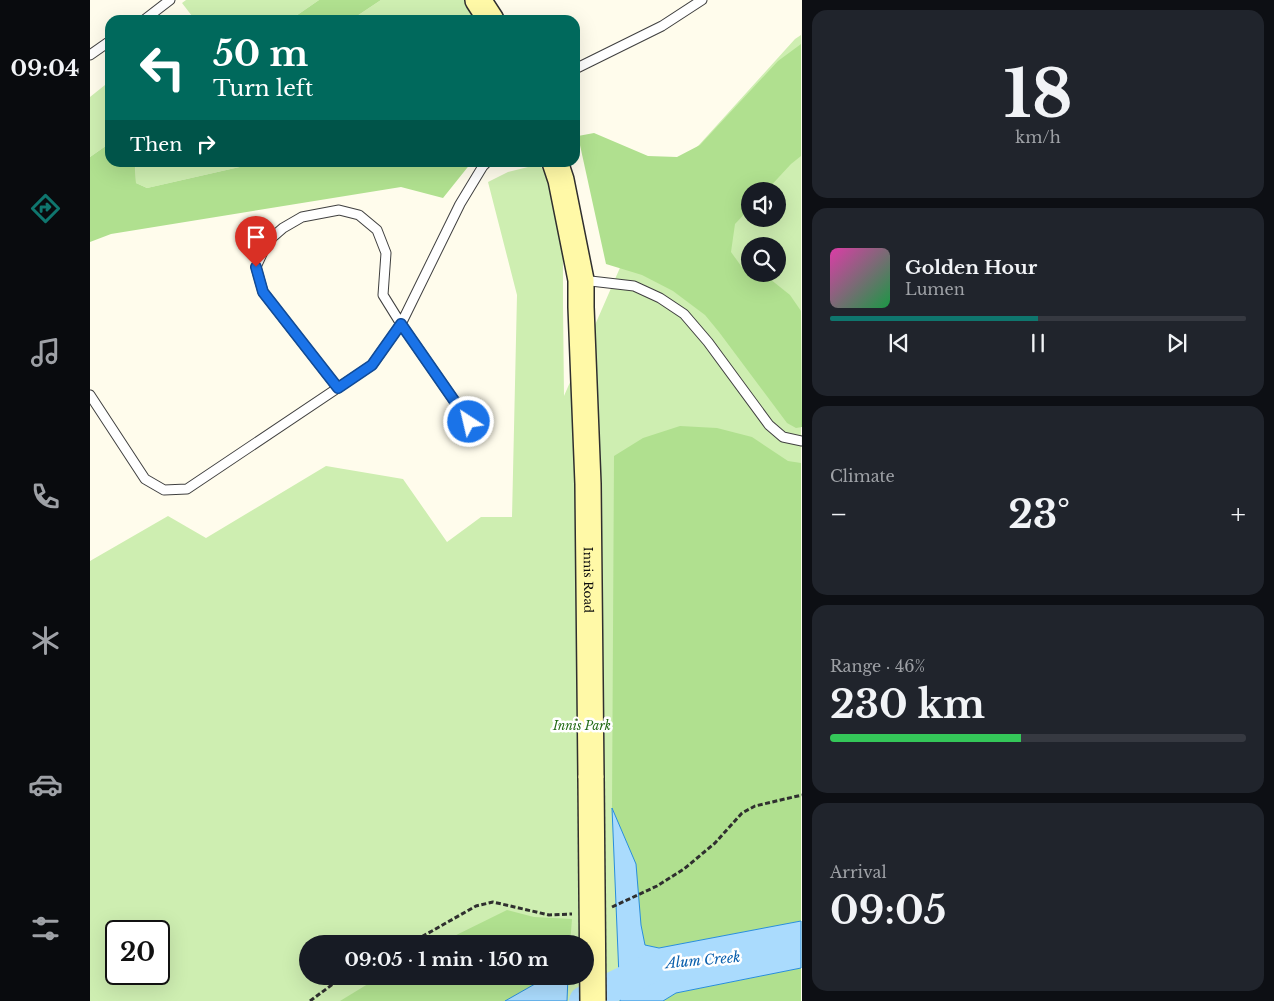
<!DOCTYPE html>
<html lang="en">
<head>
<meta charset="utf-8">
<style>
  body { margin:0; font-family:"Libre Baskerville",serif; background:#20242c; color:#f1f3f6; height:100vh; display:flex; flex-direction:column; font-size:19px; white-space:nowrap }
  * { box-sizing:border-box; margin:0 }
  p { font-size:16px; color:#9ea1a6 }
  .icon { flex:none; width:28px; height:28px; fill:none; stroke:currentColor; stroke-width:2; stroke-linecap:round; stroke-linejoin:round }
  .map { position:relative; flex:1; overflow:hidden }
  .drawer { display:flex; flex-direction:column; gap:10px; padding:10px; background:#0d0f14; width:472px }
  .drawer>* { flex:none }
  .hud { position:absolute; left:15px; top:15px; width:475px; height:152px; border-radius:15px; box-shadow:0 5px 20px #0002; background:#00695c; color:#fff; overflow:hidden }
  .buttons { position:absolute; left:651px; top:182px; display:grid; gap:10px }
  .buttons a { display:grid; place-items:center; width:45px; height:45px; border-radius:50%; background:#171b24; box-shadow:0 5px 20px #0002; font-size:25px }
  .speed { position:absolute; left:15px; top:920px; display:flex; gap:10px; font-size:25px; font-weight:700; text-align:center }
  .speed>* { display:grid; place-content:center; width:65px; height:65px; border-radius:50%; background:#171b24; box-shadow:0 5px 20px #0002; line-height:1 }
  .speed .limit { border:2px solid #111; border-radius:8px; background:#fff; color:#111 }
  .pin { position:absolute; display:grid; place-items:center; width:42px; height:42px; color:#fff; margin:-51px -21px; border-radius:50% 50% 50% 0; rotate:-45deg; box-shadow:0 0 5px #0007 }
  .pin .icon { rotate:45deg }
  .me { position:absolute; width:55px; margin:-28px; rotate:325deg; stroke-linejoin:round; filter:drop-shadow(0 0 4px #0008) }
  .turn { display:flex; align-items:center; gap:18px; height:105px; padding:0 25px; font-size:22px }
  .turn .icon { width:65px; height:65px; stroke-width:2.5 }
  .turn b { display:block; font-size:35px; line-height:42px }
  .then { display:flex; align-items:center; height:48px; padding:0 25px; background:#0003; gap:10px; font-size:19px }
  .big { font-size:38px; font-weight:800; line-height:1.1 }
  .drawer .widget { flex:1; display:flex; flex-direction:column; justify-content:center; gap:8px; min-width:0; padding:0 18px; border-radius:15px; background:#20242c }
  .drawer .dial { align-items:center; gap:0 }
  .dial b { font-size:65px; line-height:1 }
  .song { display:flex; align-items:center; gap:15px }
  .cover { width:60px; height:60px; border-radius:8px; background:linear-gradient(135deg,hsl(320 70% 55%),hsl(140 70% 35%)) }
  .played { height:5px; border-radius:2px; background:linear-gradient(90deg,#0f766e 50%,#363941 50%) }
  .keys { display:flex; justify-content:space-around; direction:ltr }
  .heat { display:flex; justify-content:space-between; align-items:center; font-size:28px; direction:ltr }
  .charge { height:8px; border-radius:4px; background:linear-gradient(90deg,#34c759 46%,#363941 0) }
  .trip { position:absolute; left:209px; top:935px; width:295px; height:50px; border-radius:25px; background:#171b24; box-shadow:0 5px 20px #0002; font-weight:800; line-height:50px; text-align:center }
  main { display:flex; flex:1; min-height:0 }
  .dock { display:flex; flex-direction:column; width:90px; justify-content:space-around; align-items:center; background:#090b0e; color:#9ea1a6 }
  .dock .icon { width:35px; height:35px }
  .dock .on { color:#0f766e }
  .dock b { font-size:22px; color:#f1f3f6 }
  .map>svg:first-child { display:block }
  .green { fill:#ceeeb1; fill-rule:evenodd }
  .forest { fill:#b0e08f }
  .water { fill:#aadbfd; stroke:#298edc }
  .lines { fill:none; stroke-linecap:round; stroke-linejoin:round }
  .river { stroke:#aadbfd; stroke-width:30 }
  .service-casing { stroke:#404040; stroke-width:11 }
  .secondary-casing { stroke:#2f2f2f; stroke-width:28 }
  .path { stroke:#2f2f2f; stroke-width:3; stroke-dasharray:5 2.5; stroke-linecap:butt }
  .service { stroke:#fff; stroke-width:9 }
  .secondary { stroke:#fff9a7; stroke-width:25 }
  .secondary-bridge-casing { stroke:#2f2f2f; stroke-width:28; stroke-linecap:butt }
  .secondary-bridge { stroke:#fff9a7; stroke-width:25 }
  .route-casing { stroke:#114b97; stroke-width:12 }
  .route { stroke:#1a73e8; stroke-width:9 }
  .labels { text-anchor:middle; dominant-baseline:central; stroke-width:5; stroke-linejoin:round; paint-order:stroke }
  .street-label { font-size:12px; fill:#0d0d0d; stroke:#fff }
  .park-label { font-size:12px; font-style:italic; fill:#246b16; stroke:#fff }
  .water-label { font-size:14px; font-style:italic; fill:#085eac; stroke:#fff }
</style>
</head>
<body>
<main>
<nav class="dock">
<b>09:04</b>
<svg class="icon on" aria-label="directions" viewBox="0 0 24 24"><path d="M12 3l9 9-9 9-9-9zM9 14v-3h6M13 9l2 2-2 2"/></svg>
<svg class="icon" aria-label="music" viewBox="0 0 24 24"><path d="M9 18V5l10-2v13"/><circle cx="6" cy="18" r="3"/><circle cx="16" cy="16" r="3"/></svg>
<svg class="icon" aria-label="phone" viewBox="0 0 24 24"><path d="M5 4h4l2 5-3 2q2 4 5 5l2-3 5 2v4C11 20 4 13 5 4z"/></svg>
<svg class="icon" aria-label="climate" viewBox="0 0 24 24"><path d="M12 3v18M4 7l16 10M4 17L20 7"/></svg>
<svg class="icon" aria-label="car" viewBox="0 0 24 24"><path d="M5 17H2v-5l4-1 3-4h7l3 4 3 1v5h-3M9 17h6M6 11h13"/><circle cx="7" cy="17" r="2"/><circle cx="17" cy="17" r="2"/></svg>
<svg class="icon" aria-label="filters" viewBox="0 0 24 24"><path d="M4 7h16M4 17h16"/><circle cx="9" cy="7" r="2"/><circle cx="15" cy="17" r="2"/></svg>
</nav>
<div class="map">
<svg width="712" height="1001" viewBox="0 0 712 1001">
  <rect width="100%" height="100%" fill="#fffcec"/>
  <path class="green" d="M96 0H229L200 20H97L102 16 92 3Z
    M291 0H379L391 20H261Z
    M711 35V975L603 1001H0V561L78 516 116 538 236 466 313 479 357 542 391 517H422L427 295 398 182 418 172 446 165 460 171 473 222V305L474 396 560 199 705 39ZM660 191H688V219H660ZM660 246H688V274H660ZM26 931H69V974H26ZM218 944H495V976H218Z
    M20 81V143L0 157V97Z
    M47 162 167 163 57 188 46 183 45 164Z"/>
  <path class="forest" d="M229 0H291L261 20H200Z
    M711 44V156L701 164 676 191H660V208L645 224 641 252 654 270 660 272V274H664L680 279 700 295 711 311 712 427 706 428 697 423 629 332 615 315 583 291 552 275 516 264 488 136 504 133 558 156 587 157 610 145 688 61Z
    M20 143V162L47 163 45 165 46 183 57 188 167 163H381L353 198 311 187 21 234 0 242V157Z
    M590 426 627 428 662 437 698 461 711 463V921L569 948 555 945 522 808 524 456 553 438Z
    M417 910 444 917 482 919 480 944H348Z
    M711 968V1001H573L586 993Z
    M291 976H459L415 1001H250Z"/>
  <path class="water" d="M522 808 546 864 551 925 555 945 569 948 711 921V968L586 993 573 1001H530Z
    M459 976H478L477 1001H415Z"/>
  <g class="lines">
    <path class="river" d="M494 1001 567 965"/>
    <defs>
      <path id="service" d="M54 20 80 0
        M0 55 20 41
        M485 69 572 26 612 0
        M492 280 544 286 570 298 594 314 618 342 679 425 693 437 712 441
        M248 388 173 292 166 267 178 241 193 228 212 217 249 210 269 215 287 230 296 253 293 295 311 324 379 422
        M0 395 55 479 74 490 97 489 282 365 311 324 370 204 393 166 397 162"/>
      <g id="secondary">
        <path d="M388 0 401 20"/>
        <path id="s1" d="M465 162 471 180 491 280V307L498 484 501 778"/>
      </g>
    </defs>
    <use href="#service" class="service-casing"/>
    <use href="#secondary" class="secondary-casing"/>
    <path class="path" d="M522 907 567 886 594 869 625 843 652 813 665 806 712 795
      M319 944 386 906 403 902 459 915 482 914
      M220 1001 243 984 257 976"/>
    <use href="#service" class="service"/>
    <use href="#secondary" class="secondary"/>
    <defs>
      <path id="secondary-bridge" d="M501 778 503 1001"/>
    </defs>
    <use href="#secondary-bridge" class="secondary-bridge-casing"/>
    <use href="#secondary-bridge" class="secondary-bridge"/>
  </g>
  <g class="lines">
    <defs>
      <path id="route" d="M166 267 173 292 248 388 282 365 311 324 379 422"/>
    </defs>
    <use href="#route" class="route-casing"/>
    <use href="#route" class="route"/>
  </g>
  <g class="labels">
    <g class="street-label">
      <text stroke="none"><textPath href="#s1" startOffset="421">Innis Road</textPath></text>
    </g>
    <g class="park-label">
      <text x="492" y="725">Innis Park</text>
    </g>
    <g class="water-label">
      <text transform="translate(613 960) rotate(-5)">Alum Creek</text>
    </g>
  </g>
</svg>
<div class="buttons">
<a><svg class="icon" aria-label="sound" viewBox="0 0 24 24"><path d="M4 9h4l5-4v14l-5-4H4zM17 9q2 3 0 6"/></svg></a>
<a><svg class="icon" aria-label="search" viewBox="0 0 24 24"><circle cx="10" cy="10" r="6"/><path d="M15 15l6 6"/></svg></a>
</div>
<div class="speed"><div class="limit">20</div></div>
<div class="pin" style="left:166px;top:267px;background:#d93025"><svg class="icon" aria-label="arrive" viewBox="0 0 24 24"><path d="M6 21V4h12l-3 4 3 4H6"/></svg></div>
<svg class="me" style="left:379px;top:422px" viewBox="-20 -20 40 40"><circle r="17" fill="#1a73e8" stroke="#fff" stroke-width="3"/><path d="M0-11L8 9 0 5-8 9z" fill="#fff"/></svg>
<div class="trip">09:05 · 1 min · 150 m</div>
<div class="hud">
<div class="turn"><svg class="icon" aria-label="left" viewBox="0 0 24 24"><path d="M17 20v-9H6M10 6l-5 5 5 5"/></svg><div><b>50 m</b>Turn left</div></div>
<div class="then">Then<svg class="icon" aria-label="right" viewBox="0 0 24 24"><path d="M7 20v-9h11M14 6l5 5-5 5"/></svg></div>
</div>
</div>
<section class="drawer">
<div class="widget dial"><b>18</b><p>km/h</p></div>
<div class="widget">
<div class="song"><i class="cover"></i><div><b>Golden Hour</b><p>Lumen</p></div></div>
<div class="played"></div>
<div class="keys"><svg class="icon" aria-label="previous" viewBox="0 0 24 24"><path d="M18 5L8 12l10 7zM5 5v14"/></svg><svg class="icon" aria-label="pause" viewBox="0 0 24 24"><path d="M8 5v14M16 5v14"/></svg><svg class="icon" aria-label="next" viewBox="0 0 24 24"><path d="M6 5l10 7-10 7zM19 5v14"/></svg></div>
</div>
<div class="widget"><p>Climate</p>
<div class="heat"><a>−</a><b class="big">23°</b><a>+</a></div>
</div>
<div class="widget"><p>Range · 46%</p><b class="big">230 km</b><div class="charge"></div></div>
<div class="widget"><p>Arrival</p><b class="big">09:05</b></div>
</section>
</main>
</body>
</html>
